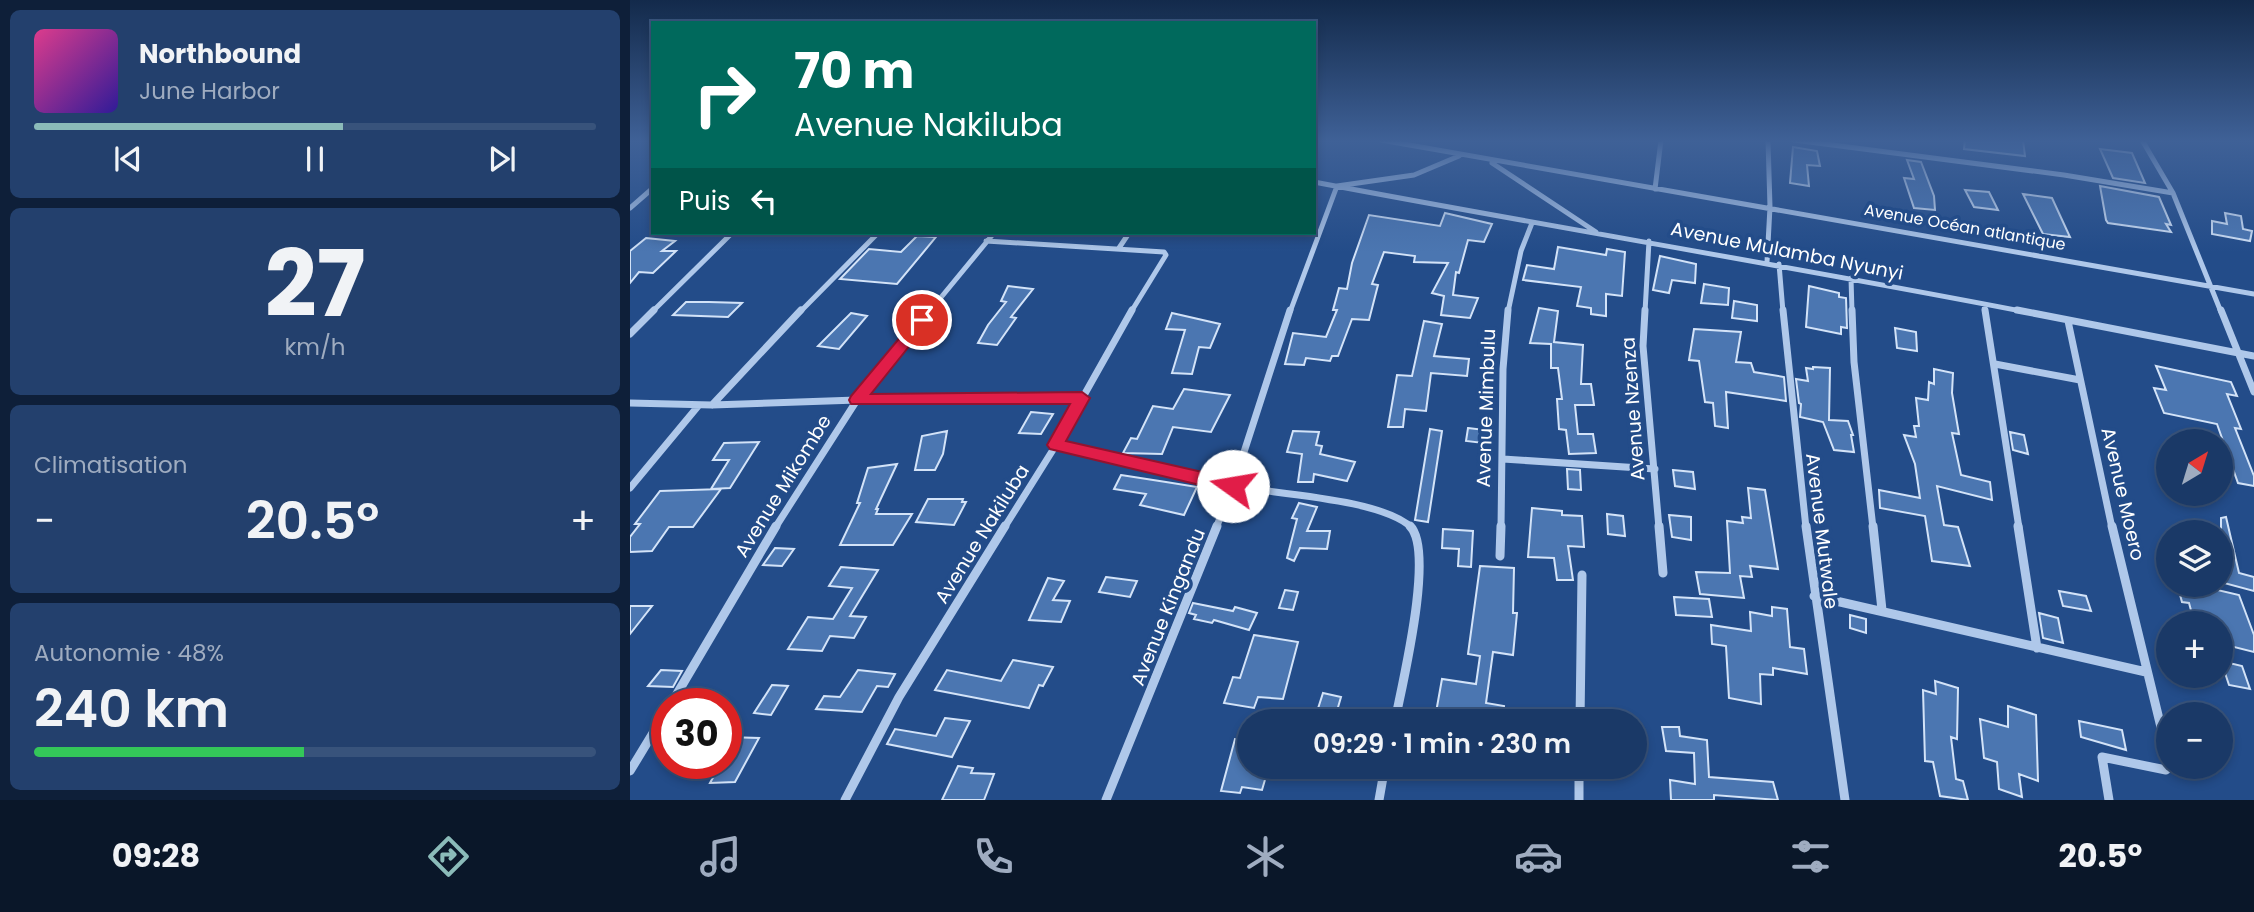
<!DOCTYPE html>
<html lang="fr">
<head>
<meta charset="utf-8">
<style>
  body { margin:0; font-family:Poppins,sans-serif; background:#23406d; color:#f1f3f6; height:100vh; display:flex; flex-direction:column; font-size:26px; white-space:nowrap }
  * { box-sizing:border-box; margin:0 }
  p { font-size:23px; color:#9facc0 }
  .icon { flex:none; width:38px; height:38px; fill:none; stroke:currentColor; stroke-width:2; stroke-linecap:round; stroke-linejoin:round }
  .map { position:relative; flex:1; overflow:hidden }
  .details { display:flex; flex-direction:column; gap:10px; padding:10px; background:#0e1f39; width:630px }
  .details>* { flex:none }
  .hud { position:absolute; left:21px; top:21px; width:665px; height:214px; border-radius:0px; box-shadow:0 4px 10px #0003,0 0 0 2px #38537b; background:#00695c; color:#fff; overflow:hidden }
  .needle { width:46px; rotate:38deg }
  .buttons { position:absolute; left:1526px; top:429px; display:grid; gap:14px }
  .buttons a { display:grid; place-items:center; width:77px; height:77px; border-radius:50%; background:#1a3967; box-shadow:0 4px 10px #0003,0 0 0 2px #38537b; font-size:35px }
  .speed { position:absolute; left:21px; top:688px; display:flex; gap:14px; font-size:35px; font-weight:700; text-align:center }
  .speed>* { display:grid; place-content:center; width:91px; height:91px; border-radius:50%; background:#1a3967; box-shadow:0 4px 10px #0003,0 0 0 2px #38537b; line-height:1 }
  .speed .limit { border:10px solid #d22; background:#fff; color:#111 }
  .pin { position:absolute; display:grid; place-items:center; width:60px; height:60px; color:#fff; margin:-30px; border:4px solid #fff; border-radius:50%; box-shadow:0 2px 7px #0007 }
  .me { position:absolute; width:77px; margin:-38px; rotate:283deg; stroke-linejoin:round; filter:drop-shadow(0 0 5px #0008) }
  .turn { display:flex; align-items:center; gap:24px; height:147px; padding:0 28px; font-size:32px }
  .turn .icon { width:91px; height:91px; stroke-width:2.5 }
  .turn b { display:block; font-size:49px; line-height:60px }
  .then { display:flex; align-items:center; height:66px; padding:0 28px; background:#0003; gap:14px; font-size:26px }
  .big { font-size:52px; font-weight:600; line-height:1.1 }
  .details .widget { flex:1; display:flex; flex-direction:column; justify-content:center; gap:10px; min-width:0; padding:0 24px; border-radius:10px; background:#23406d }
  .details .dial { align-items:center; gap:0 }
  .dial b { font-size:91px; line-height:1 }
  .song { display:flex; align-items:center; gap:21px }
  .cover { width:84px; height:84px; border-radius:10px; background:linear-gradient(135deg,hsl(330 70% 55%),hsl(250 70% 35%)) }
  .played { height:7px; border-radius:4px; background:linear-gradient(90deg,#8bbbb9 55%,#38537b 55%) }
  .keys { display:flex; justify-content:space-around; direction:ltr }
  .heat { display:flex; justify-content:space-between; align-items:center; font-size:38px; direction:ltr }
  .charge { height:10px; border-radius:5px; background:linear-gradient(90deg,#34c759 48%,#38537b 0) }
  .trip { position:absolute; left:607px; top:709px; width:410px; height:70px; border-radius:35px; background:#1a3967; box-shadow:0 4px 10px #0003,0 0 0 2px #38537b; font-weight:600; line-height:70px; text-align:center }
  .menu { display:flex; height:112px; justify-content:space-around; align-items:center; background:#0a1729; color:#9facc0 }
  .menu .icon { width:49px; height:49px }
  .menu .active { color:#8bbbb9 }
  .menu b { font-size:32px; color:#f1f3f6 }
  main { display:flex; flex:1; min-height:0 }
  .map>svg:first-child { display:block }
  .building { fill:#4b76b1; stroke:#d3e3f8; stroke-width:2 }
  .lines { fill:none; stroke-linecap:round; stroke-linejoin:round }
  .minor-far2 { stroke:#afc8ea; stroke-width:5 }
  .minor-far1 { stroke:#afc8ea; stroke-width:7 }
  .minor { stroke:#afc8ea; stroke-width:9 }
  .route { fill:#e11d48; stroke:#92132f; stroke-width:2 }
  .labels { text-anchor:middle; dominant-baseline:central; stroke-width:7; stroke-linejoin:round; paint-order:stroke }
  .far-street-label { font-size:16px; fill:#fff; stroke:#234c89 }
  .street-label { font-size:19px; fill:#fff; stroke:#234c89 }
</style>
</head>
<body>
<main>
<section class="details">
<div class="widget">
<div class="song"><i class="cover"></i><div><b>Northbound</b><p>June Harbor</p></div></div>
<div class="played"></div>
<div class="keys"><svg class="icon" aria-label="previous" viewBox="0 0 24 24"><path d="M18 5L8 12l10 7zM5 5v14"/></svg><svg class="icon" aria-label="pause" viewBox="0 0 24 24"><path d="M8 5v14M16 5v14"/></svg><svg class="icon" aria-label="next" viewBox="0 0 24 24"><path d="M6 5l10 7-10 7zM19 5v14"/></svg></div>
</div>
<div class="widget dial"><b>27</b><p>km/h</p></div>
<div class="widget"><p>Climatisation</p>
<div class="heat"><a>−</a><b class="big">20.5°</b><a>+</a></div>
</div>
<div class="widget"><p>Autonomie · 48%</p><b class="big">240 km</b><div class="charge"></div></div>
</section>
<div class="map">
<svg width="1624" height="800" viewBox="0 0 1624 800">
  <rect width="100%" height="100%" fill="#234c89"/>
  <path class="building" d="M1335 140H1393L1395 156 1334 149Z
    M1163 147 1187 151 1190 166 1177 165 1179 186 1160 183Z
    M1470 149 1502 153 1515 183 1483 178Z
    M1277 160 1291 162 1304 196 1305 210 1284 208 1274 178 1284 179Z
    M1470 186 1529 197 1541 225 1536 224 1541 232 1478 223 1476 220Z
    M1335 190 1359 192 1368 210 1344 207Z
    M1393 194 1422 198 1440 237 1413 234Z
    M815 213 862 224 854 242 838 240 829 273 826 272 823 295 848 298 840 318 811 315 814 296 802 293 818 263 784 262 785 256 754 252 742 284 748 285 739 320 722 319 708 356H702L700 361 676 358 674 365 655 364 663 333 696 337 707 310H703L709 288 717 289 722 263 739 215 810 226Z
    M1595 213 1611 216 1613 229 1622 231 1620 241 1582 234V221L1597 224Z
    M287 236 306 237 267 284 210 279 239 249 271 252Z
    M16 238 45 241 32 251H46L23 273 9 272 0 283V251Z
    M928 247 976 255 977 249 995 252 992 296 976 294V316L961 314V308L947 306 951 287 893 280 897 265 924 269Z
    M1030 256 1066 264 1065 283 1042 280 1039 293 1023 290Z
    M1074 284 1099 288 1098 305 1071 303Z
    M378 286 403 289 381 317 386 318 367 345 348 343 358 325 376 302 371 301Z
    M1179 286 1209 293V297L1216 298 1217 328 1211 327V334L1176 327Z
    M1104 301 1127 305V321L1102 318Z
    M56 302H79L112 303 98 317 43 315Z
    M909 308 928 311 924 342 953 345 951 384H961L964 405H945L948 434H963L966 453 939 454 936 430 929 429 927 399H932L928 368H921V344L900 343Z
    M221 313 237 316 209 349 188 346Z
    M542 313 590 324 580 348 569 347 562 374 542 373 555 330 536 329Z
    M794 321 812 324 804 356 839 359 837 376 801 373 796 411 775 409 773 427H758L767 375 782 376Z
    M1265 328 1286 332 1287 351 1267 348Z
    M1064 329 1111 332 1106 362 1121 363 1124 372 1154 377 1156 401 1096 392 1098 428 1085 426 1083 403 1075 402 1069 361 1059 360Z
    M1526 366 1601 382 1607 396 1597 394 1611 429 1605 428 1624 476V486L1608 483 1587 424 1534 413 1524 388 1536 390Z
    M1183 367 1200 368 1199 420 1218 421 1223 435H1221L1224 452 1204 450 1193 422 1170 417 1171 404 1169 403 1166 379 1178 381 1176 368 1183 369Z
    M1304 369 1323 373 1322 393 1329 434 1322 433 1331 475 1360 482 1362 500 1307 486 1314 525 1328 527 1340 566 1302 561 1295 516 1250 508 1249 490 1290 498 1285 464 1274 435 1286 437 1284 426H1289L1286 398 1298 400 1299 382 1304 384Z
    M554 389 600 395 581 432 543 427 532 454 493 453 501 438 507 439 523 406 543 409Z
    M401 412 423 414 411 434 389 433Z
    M838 428 855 430 853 443 836 441Z
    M800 429 812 431 798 522 785 520Z
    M317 431 313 454 305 470H285L292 436Z
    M663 431 689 432 686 445 692 446 690 454 725 462 717 481 684 474 683 482H668L672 454 657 452Z
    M1380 432 1394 435 1398 454 1383 450Z
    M129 442 100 488 81 489 99 460H83L94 443Z
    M267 464 246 509H248L246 514H282L263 545H210L230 503H227L238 468Z
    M937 469 950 470 951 490 938 489Z
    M1043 470 1063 472 1065 489 1045 486Z
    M491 475 536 482 567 487 554 515 510 505 516 494 484 489Z
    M1118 488 1135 490 1148 569 1120 566 1122 577 1110 576 1114 598 1070 594 1066 572 1100 573 1097 521 1113 523 1112 517 1121 518Z
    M91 489 63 527H39L22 551 0 552V537L10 524H5L30 491Z
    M298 499H333L332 502H336L324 525 286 522Z
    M669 503 687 507 677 531H700L697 549 670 548 664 561 657 558 667 519 662 518Z
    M902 508 932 511V515L952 516 954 547 938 546 943 580H927L924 558 898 557Z
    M977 514 993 516 995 536 978 534Z
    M1039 515 1061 517V540L1042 537Z
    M1596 517 1609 573 1624 577V591L1594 583 1591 573V518Z
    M813 529 843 531 841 567 828 566 829 549 812 548Z
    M145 548 164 549 152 566 133 565Z
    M850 566 884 568 883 613H887L883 655 863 652 856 703 874 706 872 721H823L805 718 812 679 846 684 850 656 838 654Z
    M211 567 248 570 220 616 236 617 224 638 200 636 192 651 158 649 178 617 203 619 222 588 199 586Z
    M476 577 507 581 500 597 469 592Z
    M418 578 434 581 423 600 440 601 431 622 399 620Z
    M1547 584H1562L1609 595 1624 635V652L1596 645 1591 632V621L1562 614 1559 603 1552 602Z
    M655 590 668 592 663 610 649 608Z
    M1429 591 1456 596 1461 611 1433 606Z
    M1044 597 1079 599 1082 617 1046 615Z
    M563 603 603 611 605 607 627 613 619 630 584 620 582 623 564 619 566 615 559 613Z
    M0 606H22L0 634Z
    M1142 607 1157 609 1160 647 1174 649 1177 674 1143 668V675L1130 674 1131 704 1099 698 1096 646 1082 644 1081 625 1121 631 1120 612 1142 616Z
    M1409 613 1428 618 1433 643 1413 638Z
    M1220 615 1236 619V633L1220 628Z
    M624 635 668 642 653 699 628 697 624 708 594 703 603 677 610 678Z
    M383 660 423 667 413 686 409 685 399 708 305 690 317 670 371 681Z
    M1591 661 1612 666 1620 689 1599 685Z
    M31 670 52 671 43 687 18 686Z
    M228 670 265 674 258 687 247 686 232 712 186 709 194 696 210 697Z
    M1305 681 1328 688 1327 739 1321 737 1326 779 1333 781 1338 800 1310 796 1303 762 1295 761 1293 690 1306 694Z
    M142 685 158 686 141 715 124 713Z
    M693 693 711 697 704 721H684Z
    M1378 706 1406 715 1408 781 1389 774 1392 797 1369 789 1367 762 1354 758 1350 719 1378 727Z
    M315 718 340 721 322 757 257 744 265 729 306 736Z
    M1449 721 1492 730 1496 750 1451 737Z
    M1032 727H1049L1050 736 1077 740 1079 777 1143 782 1148 800 1084 795V800H1041L1040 780 1065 784 1064 753 1036 751Z
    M96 737 129 738 105 782 80 783 91 763H96Z
    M605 739 620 741V766H639L632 790 612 787 610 793 591 791Z
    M328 766 343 768 341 773 364 774 354 800H312Z"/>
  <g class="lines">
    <path class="minor-far2" d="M751 140 1624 294
      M1164 140 1434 175 1543 193
      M1512 140 1543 193 1591 312
      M862 163 966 232
      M684 182C921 227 1159 266 1396 312
      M1025 189 1031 140
      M0 208 23 188
      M356 241 534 252 536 255 501 312
      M489 248 499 233
      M1137 262 1140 207 1138 140
      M1149 264 1153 312
      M1221 278 1222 312
      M1354 304 1355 312
      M22 312 102 233
      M170 312 248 233
      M299 312 364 233
      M660 312 707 186 784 175 829 156
      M878 312 891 251 902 223
      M1015 312 1019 241"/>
    <path class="minor-far1" d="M1015 310 1013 346 1029 528
      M1153 310 1176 528
      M1222 310 1224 362 1243 528
      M1355 310 1389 528
      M1387 310 1624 356
      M1591 310 1624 392
      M1438 321 1482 528
      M0 334 24 310
      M1365 364 1450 380
      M0 403 82 405 227 400 452 398
      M82 405 171 310
      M426 445C485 459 543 474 602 486 646 494 753 499 782 528
      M873 459 1025 469
      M0 488 69 405
      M145 528 227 400 301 310
      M374 528 426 445 502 310
      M586 528 603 486 660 310
      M871 528 873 369 878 310"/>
    <path class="minor" d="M1029 526 1033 573
      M1176 526 1215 800
      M1243 526 1252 610
      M1388 526 1407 648
      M1482 526 1538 756
      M870 556 871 526
      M1184 596 1516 672
      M41 704 146 526
      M765 721C772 685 805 551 780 526
      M950 721 952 575
      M949 766V800
      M0 771 37 710
      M215 800 269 697 375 526
      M476 800 587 526
      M749 800 755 766
      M1479 800 1472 757 1536 770 1541 766"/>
  </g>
  <linearGradient id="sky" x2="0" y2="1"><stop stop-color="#132a4b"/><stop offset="0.56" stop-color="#3f6197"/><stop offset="1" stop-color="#3f6197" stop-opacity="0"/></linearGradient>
  <rect width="1624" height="252" fill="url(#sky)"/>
  <path class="route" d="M292 316 297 317 299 320 297 324 241 394 452 392 460 398 436 441 603 479 610 481 612 486 610 491 603 493 420 449 417 445 440 404H221L219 400 221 396 287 317Z"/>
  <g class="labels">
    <g class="far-street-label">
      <text transform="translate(1335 227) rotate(10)">Avenue Océan atlantique</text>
    </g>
    <g class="street-label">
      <text transform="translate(1157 251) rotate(11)">Avenue Mulamba Nyunyi</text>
      <text transform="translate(856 408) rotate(-88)">Avenue Mimbulu</text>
      <text transform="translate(1003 409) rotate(-94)">Avenue Nzenza</text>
      <text transform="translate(153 486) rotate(-58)">Avenue Mikombe</text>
      <text transform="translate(1493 494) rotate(77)">Avenue Moero</text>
      <text transform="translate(1192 531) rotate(83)">Avenue Mutwale</text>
      <text transform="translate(352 534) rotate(-58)">Avenue Nakiluba</text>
      <text transform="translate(538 607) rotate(-68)">Avenue Kingandu</text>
    </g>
  </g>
</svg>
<div class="buttons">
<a><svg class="needle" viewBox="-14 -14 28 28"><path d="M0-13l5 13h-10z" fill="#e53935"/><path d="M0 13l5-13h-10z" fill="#9facc0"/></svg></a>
<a><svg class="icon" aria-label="layers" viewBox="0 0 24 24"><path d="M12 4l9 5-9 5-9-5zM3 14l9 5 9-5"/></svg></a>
<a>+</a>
<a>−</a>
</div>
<div class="speed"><div class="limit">30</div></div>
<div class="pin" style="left:292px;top:320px;background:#d93025"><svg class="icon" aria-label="arrive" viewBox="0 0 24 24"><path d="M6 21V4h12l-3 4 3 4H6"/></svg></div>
<svg class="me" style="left:603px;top:486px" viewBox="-20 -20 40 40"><circle r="19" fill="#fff"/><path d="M0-13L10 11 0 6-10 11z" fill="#e11d48"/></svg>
<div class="trip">09:29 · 1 min · 230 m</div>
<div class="hud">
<div class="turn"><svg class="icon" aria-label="right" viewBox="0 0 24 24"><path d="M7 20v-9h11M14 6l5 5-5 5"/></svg><div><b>70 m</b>Avenue Nakiluba</div></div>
<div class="then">Puis<svg class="icon" aria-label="left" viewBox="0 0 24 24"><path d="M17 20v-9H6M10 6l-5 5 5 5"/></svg></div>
</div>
</div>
</main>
<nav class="menu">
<b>09:28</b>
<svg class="icon active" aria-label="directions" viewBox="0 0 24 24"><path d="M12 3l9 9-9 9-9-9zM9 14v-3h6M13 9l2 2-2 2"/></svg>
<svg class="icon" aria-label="music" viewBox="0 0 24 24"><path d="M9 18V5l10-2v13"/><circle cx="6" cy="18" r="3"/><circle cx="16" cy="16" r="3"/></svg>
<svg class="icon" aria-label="phone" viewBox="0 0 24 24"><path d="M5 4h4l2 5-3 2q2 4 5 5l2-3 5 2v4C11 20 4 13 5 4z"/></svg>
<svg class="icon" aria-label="climate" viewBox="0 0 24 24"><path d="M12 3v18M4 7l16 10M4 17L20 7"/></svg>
<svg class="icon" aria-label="car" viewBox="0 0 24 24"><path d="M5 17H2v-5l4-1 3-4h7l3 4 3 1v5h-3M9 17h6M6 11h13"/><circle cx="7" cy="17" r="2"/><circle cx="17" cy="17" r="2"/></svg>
<svg class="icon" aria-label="filters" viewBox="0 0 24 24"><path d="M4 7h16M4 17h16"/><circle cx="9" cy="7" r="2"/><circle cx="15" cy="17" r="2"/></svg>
<b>20.5°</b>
</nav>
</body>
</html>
